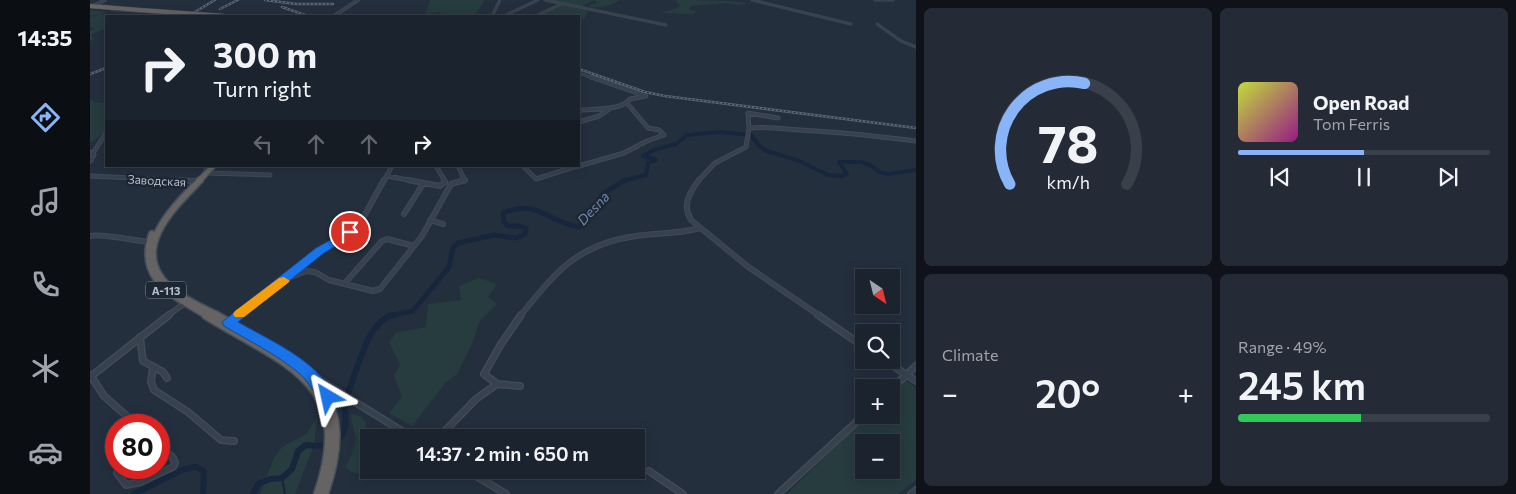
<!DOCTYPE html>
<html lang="en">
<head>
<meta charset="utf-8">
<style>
  body { margin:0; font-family:Commissioner,sans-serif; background:#242b36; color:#f1f3f6; height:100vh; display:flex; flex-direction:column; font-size:19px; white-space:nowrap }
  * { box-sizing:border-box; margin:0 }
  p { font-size:16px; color:#a0a4aa }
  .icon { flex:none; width:28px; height:28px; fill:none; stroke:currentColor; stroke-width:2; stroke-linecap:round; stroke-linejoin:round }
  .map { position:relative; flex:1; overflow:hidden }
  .details { display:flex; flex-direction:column; gap:8px; padding:8px; background:#0f1319; width:600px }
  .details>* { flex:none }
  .guide { position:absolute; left:15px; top:15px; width:475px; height:152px; border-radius:0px; box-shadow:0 2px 12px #0003,0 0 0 1px #39404a; background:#1b232e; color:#f1f3f6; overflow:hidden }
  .needle { width:32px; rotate:145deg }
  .buttons { position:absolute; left:765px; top:269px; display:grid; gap:10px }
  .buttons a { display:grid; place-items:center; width:45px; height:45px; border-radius:0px; background:#1b232e; box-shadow:0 2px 12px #0003,0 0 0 1px #39404a; font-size:25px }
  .speed { position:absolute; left:15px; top:414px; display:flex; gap:10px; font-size:25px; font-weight:700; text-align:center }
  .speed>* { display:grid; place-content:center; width:65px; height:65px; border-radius:50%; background:#1b232e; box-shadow:0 2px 12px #0003,0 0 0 1px #39404a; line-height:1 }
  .speed .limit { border:8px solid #d22; background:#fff; color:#111 }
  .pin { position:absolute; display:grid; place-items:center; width:42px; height:42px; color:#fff; margin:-21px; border:2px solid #fff; border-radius:50%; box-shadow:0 1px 5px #0007 }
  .me { position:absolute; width:55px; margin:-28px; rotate:324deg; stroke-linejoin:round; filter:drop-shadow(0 0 4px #0008) }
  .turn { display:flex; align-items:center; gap:18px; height:105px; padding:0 25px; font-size:22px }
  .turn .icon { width:65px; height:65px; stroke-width:2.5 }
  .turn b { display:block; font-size:35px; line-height:42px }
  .lanes { display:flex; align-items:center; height:48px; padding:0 25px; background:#0003; justify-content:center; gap:25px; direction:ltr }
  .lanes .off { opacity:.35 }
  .big { font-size:38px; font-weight:600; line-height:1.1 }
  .details .card { flex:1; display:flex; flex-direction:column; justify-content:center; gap:8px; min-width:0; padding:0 18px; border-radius:8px; background:#242b36 }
  .details .dial { align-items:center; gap:0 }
  .dial svg { height:130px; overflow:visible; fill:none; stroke:#39404a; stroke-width:7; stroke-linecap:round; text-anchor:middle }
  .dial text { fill:#f1f3f6; stroke:none }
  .song { display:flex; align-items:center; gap:15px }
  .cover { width:60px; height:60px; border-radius:8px; background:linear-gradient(135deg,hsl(70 70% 55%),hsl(310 70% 35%)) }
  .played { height:5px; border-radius:2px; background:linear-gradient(90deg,#8ab4f8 50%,#39404a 50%) }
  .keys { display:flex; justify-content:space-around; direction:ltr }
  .heat { display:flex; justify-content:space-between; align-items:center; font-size:28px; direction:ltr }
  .charge { height:8px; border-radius:4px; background:linear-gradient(90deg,#34c759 49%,#39404a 0) }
  .details .tiles { flex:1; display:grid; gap:8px; grid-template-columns:repeat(2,1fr) }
  .trip { position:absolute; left:270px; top:429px; width:285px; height:50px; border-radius:0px; background:#1b232e; box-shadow:0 2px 12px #0003,0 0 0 1px #39404a; font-weight:600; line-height:50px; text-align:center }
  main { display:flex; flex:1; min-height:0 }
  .dock { display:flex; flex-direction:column; width:90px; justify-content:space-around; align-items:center; background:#0b0e12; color:#a0a4aa }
  .dock .icon { width:35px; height:35px }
  .dock .selected { color:#8ab4f8 }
  .dock b { font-size:22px; color:#f1f3f6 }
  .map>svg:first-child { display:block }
  .green { fill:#263c3f; fill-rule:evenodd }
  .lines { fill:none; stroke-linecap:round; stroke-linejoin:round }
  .stream { stroke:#17263c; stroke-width:2 }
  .river-far2 { stroke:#17263c; stroke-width:4 }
  .river-far1 { stroke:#17263c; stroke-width:5 }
  .river { stroke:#17263c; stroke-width:6 }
  .minor-far3-casing { stroke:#414a57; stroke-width:3 }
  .minor-far2-casing { stroke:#414a57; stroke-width:5 }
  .minor-far1-casing { stroke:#414a57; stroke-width:6 }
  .minor-casing { stroke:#414a57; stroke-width:8 }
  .tertiary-far1-casing { stroke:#414a57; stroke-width:4 }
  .tertiary-casing { stroke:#414a57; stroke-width:8 }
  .trunk-far3-casing { stroke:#434c59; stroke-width:5 }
  .trunk-far2-casing { stroke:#434c59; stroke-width:7 }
  .trunk-far1-casing { stroke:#434c59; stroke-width:9 }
  .trunk-casing { stroke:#434c59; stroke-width:11 }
  .minor-far3 { stroke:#38414e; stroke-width:2 }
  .minor-far2 { stroke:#38414e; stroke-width:3 }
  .minor-far1 { stroke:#38414e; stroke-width:4 }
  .minor { stroke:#38414e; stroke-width:5 }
  .tertiary-far1 { stroke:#38414e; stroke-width:2.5 }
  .tertiary { stroke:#38414e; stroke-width:5.5 }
  .trunk-far3 { stroke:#656462; stroke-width:4 }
  .trunk-far2 { stroke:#656462; stroke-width:5 }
  .trunk-far1 { stroke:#656462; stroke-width:6 }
  .trunk { stroke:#656462; stroke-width:8 }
  .rail-casing { stroke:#5a6575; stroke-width:2.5 }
  .rail { stroke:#1d2633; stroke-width:1; stroke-dasharray:2; stroke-linecap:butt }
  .trunk-bridge-casing { stroke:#434c59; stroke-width:5; stroke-linecap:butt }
  .trunk-bridge { stroke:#656462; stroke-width:4 }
  .route { fill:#1a73e8; stroke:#114b97 }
  .slow { fill:#f59e0b }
  .labels { text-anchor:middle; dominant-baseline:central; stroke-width:5; stroke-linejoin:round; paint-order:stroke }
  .shield { fill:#1d2633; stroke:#878f9c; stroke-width:1 }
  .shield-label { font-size:11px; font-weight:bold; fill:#b4bcc9 }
  .street-label { font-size:12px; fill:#b4bcc9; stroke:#1d2633 }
  .water-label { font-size:14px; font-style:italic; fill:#6d86a8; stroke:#1d2633 }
</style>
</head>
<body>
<main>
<nav class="dock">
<b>14:35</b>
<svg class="icon selected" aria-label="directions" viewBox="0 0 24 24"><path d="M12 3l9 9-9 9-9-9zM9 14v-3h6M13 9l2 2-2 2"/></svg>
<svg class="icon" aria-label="music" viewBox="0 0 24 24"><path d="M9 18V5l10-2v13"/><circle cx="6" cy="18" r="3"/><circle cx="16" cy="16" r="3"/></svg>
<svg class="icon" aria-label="phone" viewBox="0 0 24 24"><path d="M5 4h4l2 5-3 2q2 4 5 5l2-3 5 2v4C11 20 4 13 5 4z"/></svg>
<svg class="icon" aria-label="climate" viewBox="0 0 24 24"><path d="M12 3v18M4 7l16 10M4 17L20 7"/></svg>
<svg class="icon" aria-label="car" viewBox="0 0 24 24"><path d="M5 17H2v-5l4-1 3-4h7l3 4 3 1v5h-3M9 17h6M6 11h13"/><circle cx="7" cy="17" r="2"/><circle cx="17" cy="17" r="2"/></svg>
</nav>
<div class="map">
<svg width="826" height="494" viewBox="0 0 826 494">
  <rect width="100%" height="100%" fill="#242f3e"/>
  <path class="green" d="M340 0H395L384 16 351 15 350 12 340 13 339 16H331H335Z
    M456 0H530C519 6 512 8 500 7L499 5 507 3 505 0 493 5V7Z
    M588 0C602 0 659 0 666 6L659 3 649 5 637 3 601 6 599 9 607 12 603 14 570 13 585 9 591 5 585 2Z
    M469 4 498 11 495 18 489 20V16H448Z
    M0 10 15 12 12 14 22 16H16V28L1 35 4 40 0 41V31L4 28 0 27V17L11 14 0 16Z
    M0 99 5 102 16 103V131L2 142H0Z
    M389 278 407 284 398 297 407 304 389 322 383 342 367 374 356 382 322 426 299 413 312 397 304 376 310 365 299 342 306 333 336 327 338 304 371 300 369 286Z
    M814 379 826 388V480L808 494H697L778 415H801V392ZM774 442H801V470H774Z
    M261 414 270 416 276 423 275 434 279 443V470H287L277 477 260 471 255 467C261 458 267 445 265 435 264 427 261 423 261 414Z
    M227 418 224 445 205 494H170L184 458 192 447 216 434Z"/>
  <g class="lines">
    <path class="stream" d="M192 478 195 494"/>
    <path class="river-far2" d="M533 181 556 175 558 163 566 160 553 156 564 150 586 144 597 135 629 132 661 135 669 146 677 151 707 160 738 175 751 176 757 174 749 162H771L780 165 789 172 799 174 826 170"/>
    <path class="river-far1" d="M298 316 323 311 359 267 363 248 368 243 404 235 426 238 435 234 436 229 430 226H418L414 222 413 213C447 198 457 222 489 227L513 194 535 180"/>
    <path class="river" d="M44 494 94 469 106 467 114 471 113 494
      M163 494 168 484 180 479 192 478 202 469 208 451 216 445C229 447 250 445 255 429 257 422 254 413 255 406 256 396 276 341 281 334 287 325 293 317 304 315"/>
    <defs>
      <path id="minor-far3" d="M455 0 576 25
        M662 0 761 24
        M785 0H803
        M402 16 410 0
        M414 16 448 0
        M446 16 471 4
        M787 24 811 41 826 47
        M489 73 505 79"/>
      <path id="minor-far2" d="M489 110C503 109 531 111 540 99L556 96 501 77
        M489 122 509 116 521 108
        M659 128 658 113 688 118
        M0 152 4 155 0 161
        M3 153 16 133
        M346 166 355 181
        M368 166 375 181
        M433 166 446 179 487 166
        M489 166 534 153 557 141 574 135 569 130 558 128 537 103
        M116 169 117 166
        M117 173 180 175
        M0 176 105 181
        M297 176 324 181
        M294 181 302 166
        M608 181 625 163 656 147 659 128C676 126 692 129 709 130 749 132 787 136 826 141"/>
      <path id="minor-far1" d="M82 180 105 181
        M318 180 350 186 355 182 354 180
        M609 180C599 193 592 205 601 220L657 266 730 316
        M314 214 333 184
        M340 220 353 224
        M0 236C8 233 47 241 59 242
        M198 278 216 271 225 272 239 280 283 291 290 289 332 236 361 184 375 180
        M255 283 292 241 297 239 324 246
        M77 316 95 303
        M146 316 230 250 260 232 273 218 294 180
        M430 316C465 273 487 244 546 236 567 233 589 234 610 228"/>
      <path id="minor" d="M728 315 774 347
        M139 322 148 315
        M50 337 53 361 73 372 77 378
        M794 360 826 381
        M63 367 61 382 64 390 98 412 131 440 144 441
        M1 376 14 396 47 425
        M0 377 79 315
        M225 377 323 438
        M407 384 394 374 411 344 431 315
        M801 389 826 366
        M348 438 386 399 407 384 430 386
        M559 471 593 494
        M27 473 36 485 51 482 83 467 85 463 83 458 69 444
        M688 494 774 415
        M821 494 826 490"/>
      <path id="tertiary-far1" d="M3 6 15 0
        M22 9 71 12
        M244 16 268 0"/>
      <path id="tertiary" d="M376 470 416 494"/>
      <path id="trunk-far3" d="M0 6 49 10"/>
      <path id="trunk-far2" d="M109 181 123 166"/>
      <path id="trunk-far1" d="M110 180C83 208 39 249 78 286 91 299 112 307 128 316
        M62 234C46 280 85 296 118 316"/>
      <path id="trunk" d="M116 315C197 365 267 381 228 494
        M125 315C207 363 273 383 234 494"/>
    </defs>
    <use href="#minor-far3" class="minor-far3-casing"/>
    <use href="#minor-far2" class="minor-far2-casing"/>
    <use href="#minor-far1" class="minor-far1-casing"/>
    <use href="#minor" class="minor-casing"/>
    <use href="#tertiary-far1" class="tertiary-far1-casing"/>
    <use href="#tertiary" class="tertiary-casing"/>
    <use href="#trunk-far3" class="trunk-far3-casing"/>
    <use href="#trunk-far2" class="trunk-far2-casing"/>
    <use href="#trunk-far1" class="trunk-far1-casing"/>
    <use href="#trunk" class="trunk-casing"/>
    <use href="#minor-far3" class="minor-far3"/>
    <use href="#minor-far2" class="minor-far2"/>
    <use href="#minor-far1" class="minor-far1"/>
    <use href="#minor" class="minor"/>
    <use href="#tertiary-far1" class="tertiary-far1"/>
    <use href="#tertiary" class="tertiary"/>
    <use href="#trunk-far3" class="trunk-far3"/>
    <use href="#trunk-far2" class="trunk-far2"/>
    <use href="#trunk-far1" class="trunk-far1"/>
    <use href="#trunk" class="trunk"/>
    <defs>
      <path id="rail" d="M175 0 206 4H243
        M192 7 218 16
        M130 9 148 0
        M98 16 125 0
        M489 69 555 92 575 96 826 128
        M0 74 16 68"/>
    </defs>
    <use href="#rail" class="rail-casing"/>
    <use href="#rail" class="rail"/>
    <defs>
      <path id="trunk-bridge" d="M49 10 134 16"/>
    </defs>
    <use href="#trunk-bridge" class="trunk-bridge-casing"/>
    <use href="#trunk-bridge" class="trunk-bridge"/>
  </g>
  <path class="route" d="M260 229 265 232 264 235 234 253 148 322C183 342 226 360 246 397L243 401C229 406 220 382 210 374 188 355 159 341 134 326L132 322 226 248Z"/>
  <path class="slow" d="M194 277 200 281 198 283 154 317H145L143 314 145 311 189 278Z"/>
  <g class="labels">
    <rect class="shield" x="56" y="281.5" width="40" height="17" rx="4"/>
    <g class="shield-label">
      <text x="76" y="290">А-113</text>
    </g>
    <g class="street-label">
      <text transform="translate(67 180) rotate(3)">Заводская</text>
    </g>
    <g class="water-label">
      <text transform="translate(503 208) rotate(-47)">Desna</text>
    </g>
  </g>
</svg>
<div class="buttons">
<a><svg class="needle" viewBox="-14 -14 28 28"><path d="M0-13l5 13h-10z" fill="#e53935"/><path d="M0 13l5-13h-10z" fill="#a0a4aa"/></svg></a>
<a><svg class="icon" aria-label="search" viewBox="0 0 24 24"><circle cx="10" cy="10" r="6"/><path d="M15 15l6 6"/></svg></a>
<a>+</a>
<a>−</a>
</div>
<div class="speed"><div class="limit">80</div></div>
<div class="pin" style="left:260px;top:232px;background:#d93025"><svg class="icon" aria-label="arrive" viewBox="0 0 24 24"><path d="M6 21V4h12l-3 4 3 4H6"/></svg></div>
<svg class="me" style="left:238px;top:397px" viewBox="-20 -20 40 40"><path d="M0-17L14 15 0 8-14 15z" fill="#1a73e8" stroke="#fff" stroke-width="4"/></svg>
<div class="trip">14:37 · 2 min · 650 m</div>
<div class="guide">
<div class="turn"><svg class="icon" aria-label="right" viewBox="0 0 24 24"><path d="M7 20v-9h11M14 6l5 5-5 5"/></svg><div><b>300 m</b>Turn right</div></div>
<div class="lanes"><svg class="icon off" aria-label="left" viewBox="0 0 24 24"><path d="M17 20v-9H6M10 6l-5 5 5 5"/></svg><svg class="icon off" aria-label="ahead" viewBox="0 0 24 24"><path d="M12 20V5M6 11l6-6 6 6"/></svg><svg class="icon off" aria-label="ahead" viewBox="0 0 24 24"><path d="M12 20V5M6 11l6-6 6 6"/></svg><svg class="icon" aria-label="right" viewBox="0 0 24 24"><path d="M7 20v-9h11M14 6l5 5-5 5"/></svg></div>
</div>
</div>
<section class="details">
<div class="tiles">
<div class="card dial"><svg viewBox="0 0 100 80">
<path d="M14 69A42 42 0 1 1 86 69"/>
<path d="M14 69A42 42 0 0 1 60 7" stroke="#8ab4f8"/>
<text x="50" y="56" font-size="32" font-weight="700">78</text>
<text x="50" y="72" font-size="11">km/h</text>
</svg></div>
<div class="card">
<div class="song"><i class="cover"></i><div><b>Open Road</b><p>Tom Ferris</p></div></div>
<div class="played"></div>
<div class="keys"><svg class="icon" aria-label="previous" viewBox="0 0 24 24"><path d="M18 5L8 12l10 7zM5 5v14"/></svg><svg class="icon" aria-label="pause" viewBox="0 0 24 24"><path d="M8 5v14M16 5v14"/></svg><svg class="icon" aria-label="next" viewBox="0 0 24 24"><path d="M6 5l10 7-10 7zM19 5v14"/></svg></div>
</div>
<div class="card"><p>Climate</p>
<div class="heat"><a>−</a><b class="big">20°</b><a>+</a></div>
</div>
<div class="card"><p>Range · 49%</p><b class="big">245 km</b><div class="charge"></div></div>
</div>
</section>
</main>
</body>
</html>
